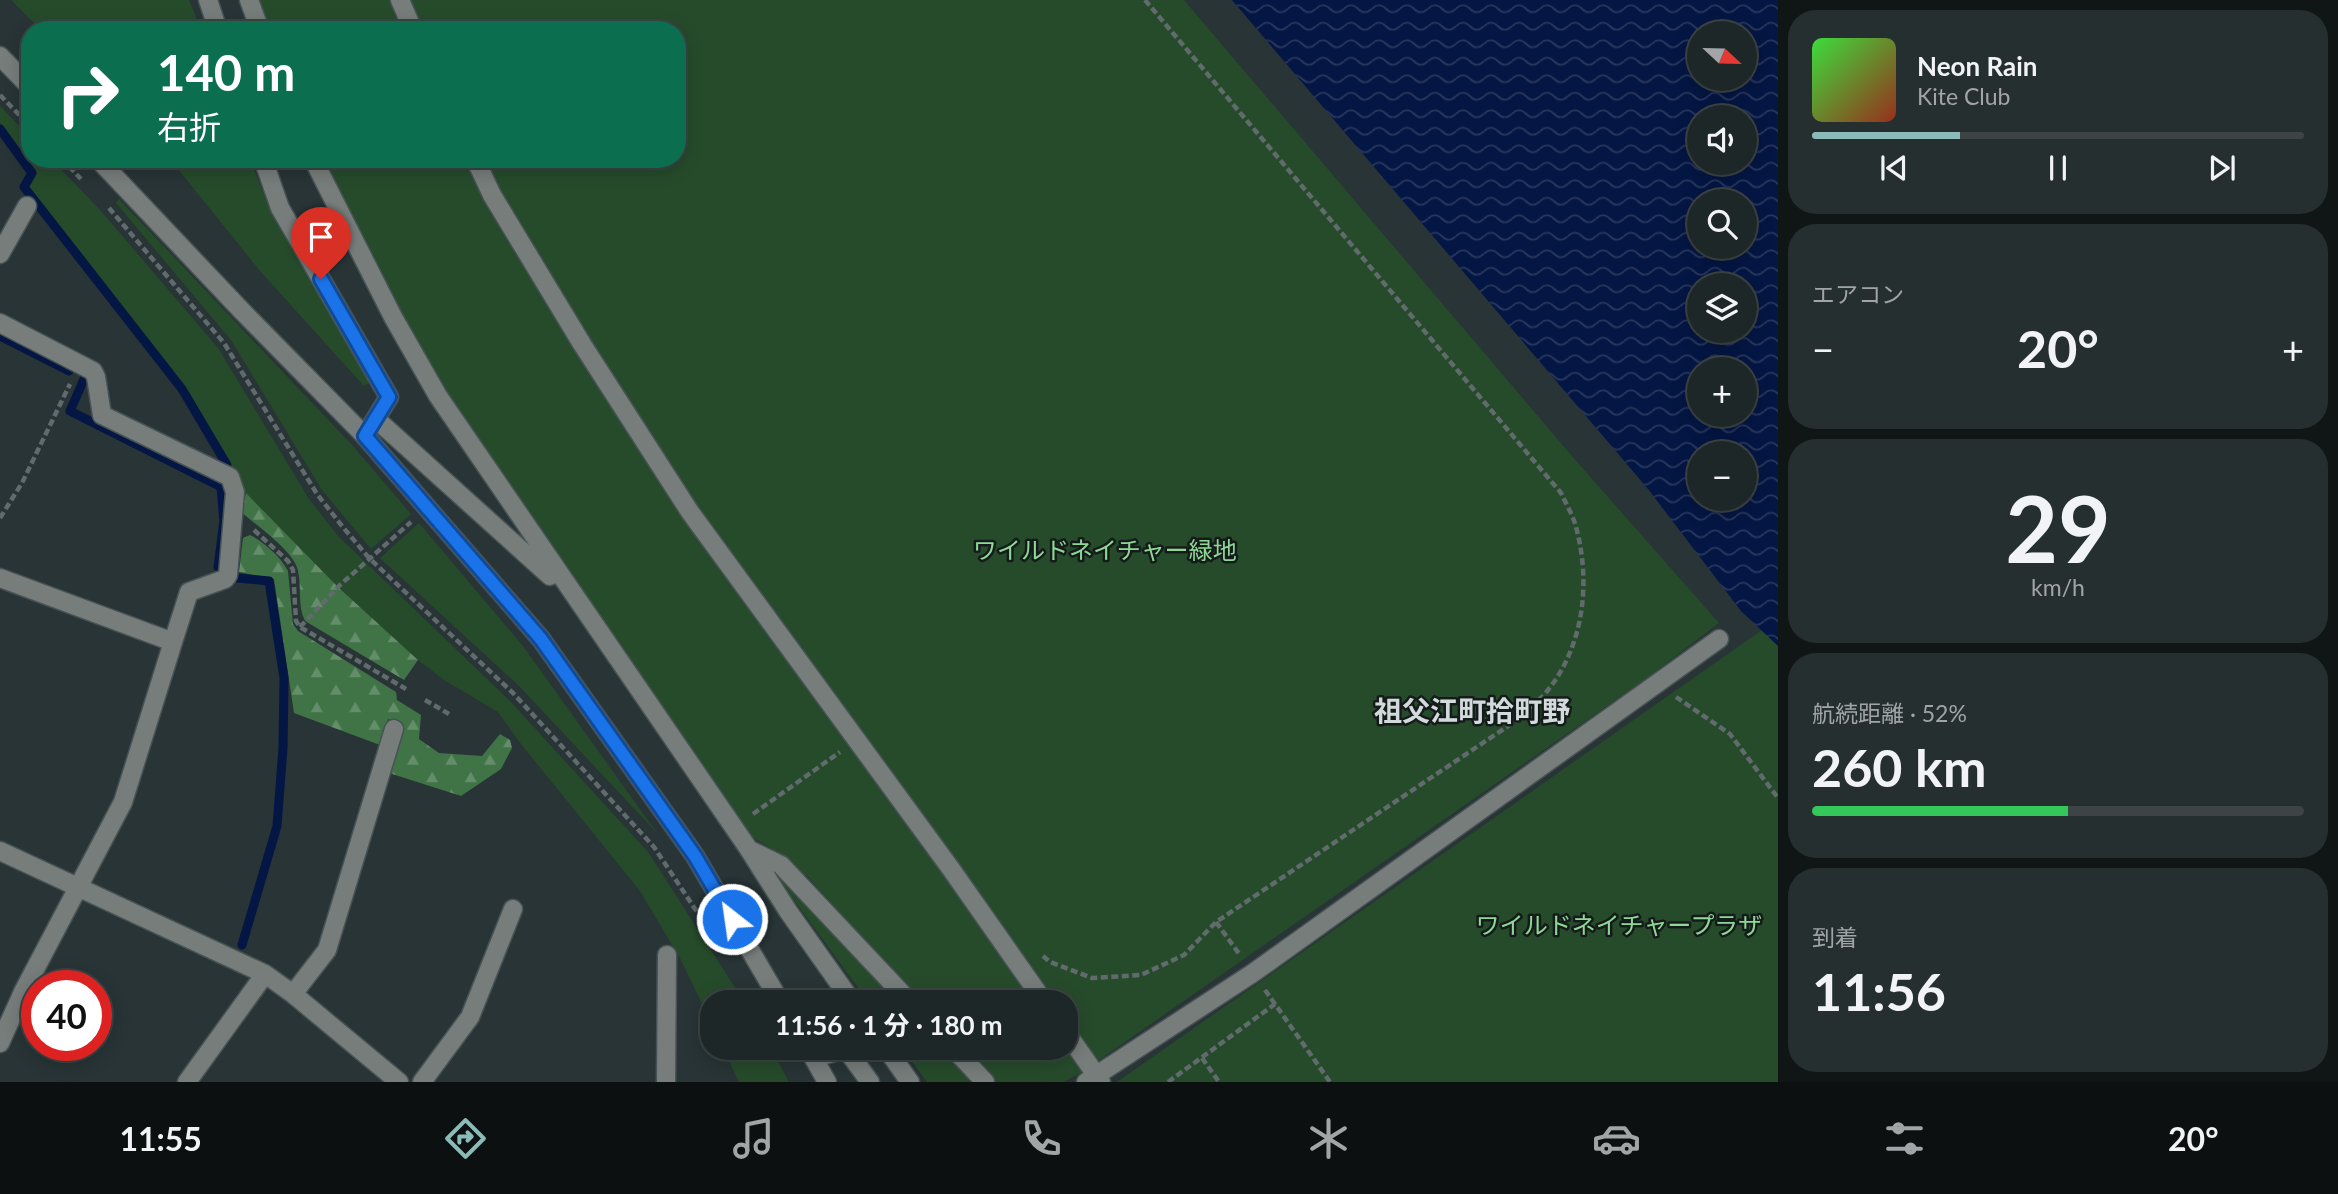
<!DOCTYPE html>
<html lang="ja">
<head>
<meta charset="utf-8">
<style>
  body { margin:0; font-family:Lato,"Noto Sans JP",sans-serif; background:#262f30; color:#f1f3f6; height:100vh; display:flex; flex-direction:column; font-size:26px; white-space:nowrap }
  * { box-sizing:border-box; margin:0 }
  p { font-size:23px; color:#a1a5a8 }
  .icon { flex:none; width:38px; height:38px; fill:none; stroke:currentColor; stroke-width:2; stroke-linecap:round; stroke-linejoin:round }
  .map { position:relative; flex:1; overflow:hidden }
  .drawer { display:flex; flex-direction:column; gap:10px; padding:10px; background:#101516; width:560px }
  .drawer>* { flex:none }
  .hud { position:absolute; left:21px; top:21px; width:665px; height:147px; border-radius:28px; box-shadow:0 4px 18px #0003,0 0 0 2px #3c4445; background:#0b6e4f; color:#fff; overflow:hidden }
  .needle { width:46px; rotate:112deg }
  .controls { position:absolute; left:1687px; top:21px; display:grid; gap:14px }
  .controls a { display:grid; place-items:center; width:70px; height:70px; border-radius:50%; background:#1e2728; box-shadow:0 4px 18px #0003,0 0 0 2px #3c4445; font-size:35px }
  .speed { position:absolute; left:21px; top:970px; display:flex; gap:14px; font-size:35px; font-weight:700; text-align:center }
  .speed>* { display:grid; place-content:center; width:91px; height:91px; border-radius:50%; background:#1e2728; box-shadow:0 4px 18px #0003,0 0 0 2px #3c4445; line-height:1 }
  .speed .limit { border:10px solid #d22; background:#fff; color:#111 }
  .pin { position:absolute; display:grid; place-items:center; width:60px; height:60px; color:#fff; margin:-72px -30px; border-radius:50% 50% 50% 0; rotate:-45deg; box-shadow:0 0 7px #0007 }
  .pin .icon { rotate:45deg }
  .me { position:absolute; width:77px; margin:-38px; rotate:330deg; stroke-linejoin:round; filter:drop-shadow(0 0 5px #0008) }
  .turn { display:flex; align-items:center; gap:24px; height:147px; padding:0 21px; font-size:32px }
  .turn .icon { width:91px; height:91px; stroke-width:2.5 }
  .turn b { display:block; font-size:49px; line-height:60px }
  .big { font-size:52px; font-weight:700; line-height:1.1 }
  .drawer .tile { flex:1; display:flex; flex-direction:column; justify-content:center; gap:10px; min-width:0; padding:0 24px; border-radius:28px; background:#262f30 }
  .drawer .dial { align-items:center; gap:0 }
  .dial b { font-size:91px; line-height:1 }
  .song { display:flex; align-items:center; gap:21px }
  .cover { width:84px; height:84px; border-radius:10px; background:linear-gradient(135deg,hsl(120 70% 55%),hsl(10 70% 35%)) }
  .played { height:7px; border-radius:4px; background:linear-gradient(90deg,#8bbbb9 30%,#3c4445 30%) }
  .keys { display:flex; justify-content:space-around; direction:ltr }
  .heat { display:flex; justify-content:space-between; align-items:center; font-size:38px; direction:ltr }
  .charge { height:10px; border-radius:5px; background:linear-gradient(90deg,#34c759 52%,#3c4445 0) }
  .trip { position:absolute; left:700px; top:990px; width:378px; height:70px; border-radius:28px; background:#1e2728; box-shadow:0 4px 18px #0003,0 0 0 2px #3c4445; font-weight:700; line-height:70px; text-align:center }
  .dock { display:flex; height:112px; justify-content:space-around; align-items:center; background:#0c1010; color:#a1a5a8 }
  .dock .icon { width:49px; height:49px }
  .dock .on { color:#8bbbb9 }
  .dock b { font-size:32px; color:#f1f3f6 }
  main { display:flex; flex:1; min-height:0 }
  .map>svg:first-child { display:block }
  .green { fill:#264b2b }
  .forest { fill:url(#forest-firs) }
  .water { fill:url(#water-waves); fill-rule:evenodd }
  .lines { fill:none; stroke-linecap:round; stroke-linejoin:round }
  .stream { stroke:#041643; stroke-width:9 }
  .minor-casing { stroke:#475254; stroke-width:21 }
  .path { stroke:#616b6d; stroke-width:4.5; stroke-dasharray:7 3.5; stroke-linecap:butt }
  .minor { stroke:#777d7b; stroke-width:18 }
  .route-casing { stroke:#114b97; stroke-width:18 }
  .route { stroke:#1a73e8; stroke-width:12 }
  .labels { text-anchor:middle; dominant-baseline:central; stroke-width:5; stroke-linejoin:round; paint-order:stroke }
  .park-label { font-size:24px; fill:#8ed895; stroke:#151b1b }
  .quarter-label { font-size:28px; font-weight:bold; fill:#d2dadb; stroke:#151b1b }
</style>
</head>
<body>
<main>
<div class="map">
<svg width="1778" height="1082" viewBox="0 0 1778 1082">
  <defs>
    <pattern id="forest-firs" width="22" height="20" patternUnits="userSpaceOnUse" patternTransform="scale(1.75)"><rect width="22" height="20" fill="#407346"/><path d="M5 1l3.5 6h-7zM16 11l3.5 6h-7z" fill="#648d69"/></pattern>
    <pattern id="water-waves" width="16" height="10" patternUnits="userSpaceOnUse" patternTransform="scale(1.75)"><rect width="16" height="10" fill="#041643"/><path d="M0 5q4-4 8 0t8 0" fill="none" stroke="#28375e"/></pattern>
  </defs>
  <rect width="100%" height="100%" fill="#283436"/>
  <path class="green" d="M11 0H189L201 30H41Z
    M258 0H1184L1571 455 1719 623 1647 678 1082 1072 1063 1082H991L961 1048H1066V1003H920L808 877 777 852 739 829 444 393 401 316 322 159H677V30H310L303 16 308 30H268Z
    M0 106 30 137V159H51L101 211 218 348 309 499 338 536 510 701 648 852 745 1003H712V1025L681 960 640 891 521 744 498 712 444 680 418 660 338 587 246 493 185 388 29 187 37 173 0 123Z
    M170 159H250L269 207 370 382 364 386 260 271Z
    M119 199 353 446 411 514 371 549 322 490 231 340 116 203Z
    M419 523 523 646 657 833 519 686 380 558Z
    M1762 630 1778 646V1082H1117Z
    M778 878H788L900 1003H869Z
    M723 1048H771L789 1082H739Z
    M902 1048H940L971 1082H927Z"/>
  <path class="forest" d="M246 493 338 587 418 660 404 680 305 621C297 605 302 588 298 571 295 552 256 525 241 512Z
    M250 535C264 542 281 557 288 571L293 624 298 631 396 692 397 700 421 715 419 739 439 753 482 756 500 734 510 740 512 748 501 769 461 796 389 773 403 726 388 719 380 745 294 713 274 579 239 572 243 538Z"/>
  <path class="water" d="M1232 0H1778V646L1741 611 1648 489ZM1699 33H1745V79H1699ZM1745 117V163H1699V117ZM1745 201V247H1699V201ZM1699 285H1745V331H1699ZM1699 369H1745V415H1699ZM1699 453H1745V499H1699Z"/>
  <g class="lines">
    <path class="stream" d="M0 129 32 173 24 187 182 389 227 465
      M0 336 69 371
      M84 379 70 411 221 487 224 521 218 567
      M237 578 269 581 284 678 283 748 277 826 242 945"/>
    <defs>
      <path id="minor" d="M208 0 218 30
        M249 0 260 30
        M400 0 413 30
        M0 56 30 87
        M98 159 241 310 365 436 541 639 695 856 781 1003
        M263 159 280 208 389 397 365 436
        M313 159 393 317 438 396 748 848 788 911 853 1003
        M475 159 492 195 582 344 690 512 951 869 1045 1003
        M0 254 27 206
        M0 323 93 371 96 377 102 415 230 477 235 492 228 575 225 579 189 592 173 642
        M376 419 550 576
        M0 578 173 642 123 802 23 992 0 1043
        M750 850 781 865 911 1003
        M0 851 265 974 293 994 399 1082
        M293 994 327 950 394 729
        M1066 1032 1101 1082
        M808 1048 827 1082
        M886 1048 910 1082
        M953 1048 985 1082
        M814 1058 846 1049 870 1082
        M187 1082 265 974
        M422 1082 470 1017 513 909
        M666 1082 667 955
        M1086 1082 1253 973 1719 639"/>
    </defs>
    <use href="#minor" class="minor-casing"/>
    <path class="path" d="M0 95 30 126
      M62 159 81 179
      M109 208 224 343 317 494 342 526 369 558 513 693 654 847 705 924
      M0 518 22 483 70 384
      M254 530 288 561 293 570 296 621 300 627 406 689
      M300 627 340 585 411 522
      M1676 697 1730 734 1778 798
      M425 700 449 714
      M753 814 840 752
      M1216 922 1240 955
      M1043 956 1050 962 1092 978 1141 975 1184 955 1216 922 1517 720C1527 711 1539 701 1548 690 1584 645 1591 582 1576 527 1573 515 1566 504 1561 493L1145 0
      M1265 990 1275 1004
      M1202 1058 1219 1082
      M1168 1082 1275 1004 1330 1082"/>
    <use href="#minor" class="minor"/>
  </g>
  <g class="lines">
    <defs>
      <path id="route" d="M321 279 389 397 365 436 541 639 695 856 732 919"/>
    </defs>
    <use href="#route" class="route-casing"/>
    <use href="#route" class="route"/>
  </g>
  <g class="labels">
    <g class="park-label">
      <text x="1105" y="549">ワイルドネイチャー緑地</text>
      <text x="1619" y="924">ワイルドネイチャープラザ</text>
    </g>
    <g class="quarter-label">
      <text x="1472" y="710">祖父江町拾町野</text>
    </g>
  </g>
</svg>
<div class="controls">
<a><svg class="needle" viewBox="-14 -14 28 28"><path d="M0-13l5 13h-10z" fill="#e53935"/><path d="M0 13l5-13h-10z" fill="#a1a5a8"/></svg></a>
<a><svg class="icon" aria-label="sound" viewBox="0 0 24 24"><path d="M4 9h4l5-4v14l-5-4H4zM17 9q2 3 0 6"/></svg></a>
<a><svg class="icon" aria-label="search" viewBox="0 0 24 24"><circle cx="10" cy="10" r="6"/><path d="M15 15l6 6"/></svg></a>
<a><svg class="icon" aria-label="layers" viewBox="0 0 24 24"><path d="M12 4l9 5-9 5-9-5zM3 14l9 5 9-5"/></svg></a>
<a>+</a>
<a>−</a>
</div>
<div class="speed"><div class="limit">40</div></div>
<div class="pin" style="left:321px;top:279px;background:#d93025"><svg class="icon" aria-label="arrive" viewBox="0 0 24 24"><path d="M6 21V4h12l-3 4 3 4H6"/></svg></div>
<svg class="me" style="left:732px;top:919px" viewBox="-20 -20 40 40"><circle r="17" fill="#1a73e8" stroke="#fff" stroke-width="3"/><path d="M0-11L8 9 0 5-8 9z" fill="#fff"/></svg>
<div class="trip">11:56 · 1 分 · 180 m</div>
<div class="hud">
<div class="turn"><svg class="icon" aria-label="right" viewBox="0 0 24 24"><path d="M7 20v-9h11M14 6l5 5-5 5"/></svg><div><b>140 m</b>右折</div></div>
</div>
</div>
<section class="drawer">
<div class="tile">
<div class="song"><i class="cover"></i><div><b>Neon Rain</b><p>Kite Club</p></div></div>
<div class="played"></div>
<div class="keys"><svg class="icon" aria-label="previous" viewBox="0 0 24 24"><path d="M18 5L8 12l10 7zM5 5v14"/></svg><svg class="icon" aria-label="pause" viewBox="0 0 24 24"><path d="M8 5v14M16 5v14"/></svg><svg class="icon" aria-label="next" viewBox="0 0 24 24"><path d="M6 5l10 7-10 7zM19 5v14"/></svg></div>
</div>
<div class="tile"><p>エアコン</p>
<div class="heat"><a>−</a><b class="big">20°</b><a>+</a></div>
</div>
<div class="tile dial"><b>29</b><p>km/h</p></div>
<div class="tile"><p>航続距離 · 52%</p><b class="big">260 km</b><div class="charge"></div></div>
<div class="tile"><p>到着</p><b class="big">11:56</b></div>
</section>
</main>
<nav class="dock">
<b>11:55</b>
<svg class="icon on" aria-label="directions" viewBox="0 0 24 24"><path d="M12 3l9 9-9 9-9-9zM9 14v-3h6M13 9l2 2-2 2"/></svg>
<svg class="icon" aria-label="music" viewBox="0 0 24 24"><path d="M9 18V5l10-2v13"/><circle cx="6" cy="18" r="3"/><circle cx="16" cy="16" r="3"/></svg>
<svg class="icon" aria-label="phone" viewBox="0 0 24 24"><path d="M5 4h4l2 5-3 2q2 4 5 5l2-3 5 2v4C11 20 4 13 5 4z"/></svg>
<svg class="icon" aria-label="climate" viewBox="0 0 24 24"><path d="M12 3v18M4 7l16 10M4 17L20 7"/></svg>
<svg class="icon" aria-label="car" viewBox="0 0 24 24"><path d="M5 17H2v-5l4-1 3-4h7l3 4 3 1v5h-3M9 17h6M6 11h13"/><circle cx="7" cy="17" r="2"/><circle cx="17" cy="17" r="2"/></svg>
<svg class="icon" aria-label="filters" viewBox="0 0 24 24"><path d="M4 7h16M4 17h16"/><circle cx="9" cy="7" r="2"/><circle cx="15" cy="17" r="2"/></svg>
<b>20°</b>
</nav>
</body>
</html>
